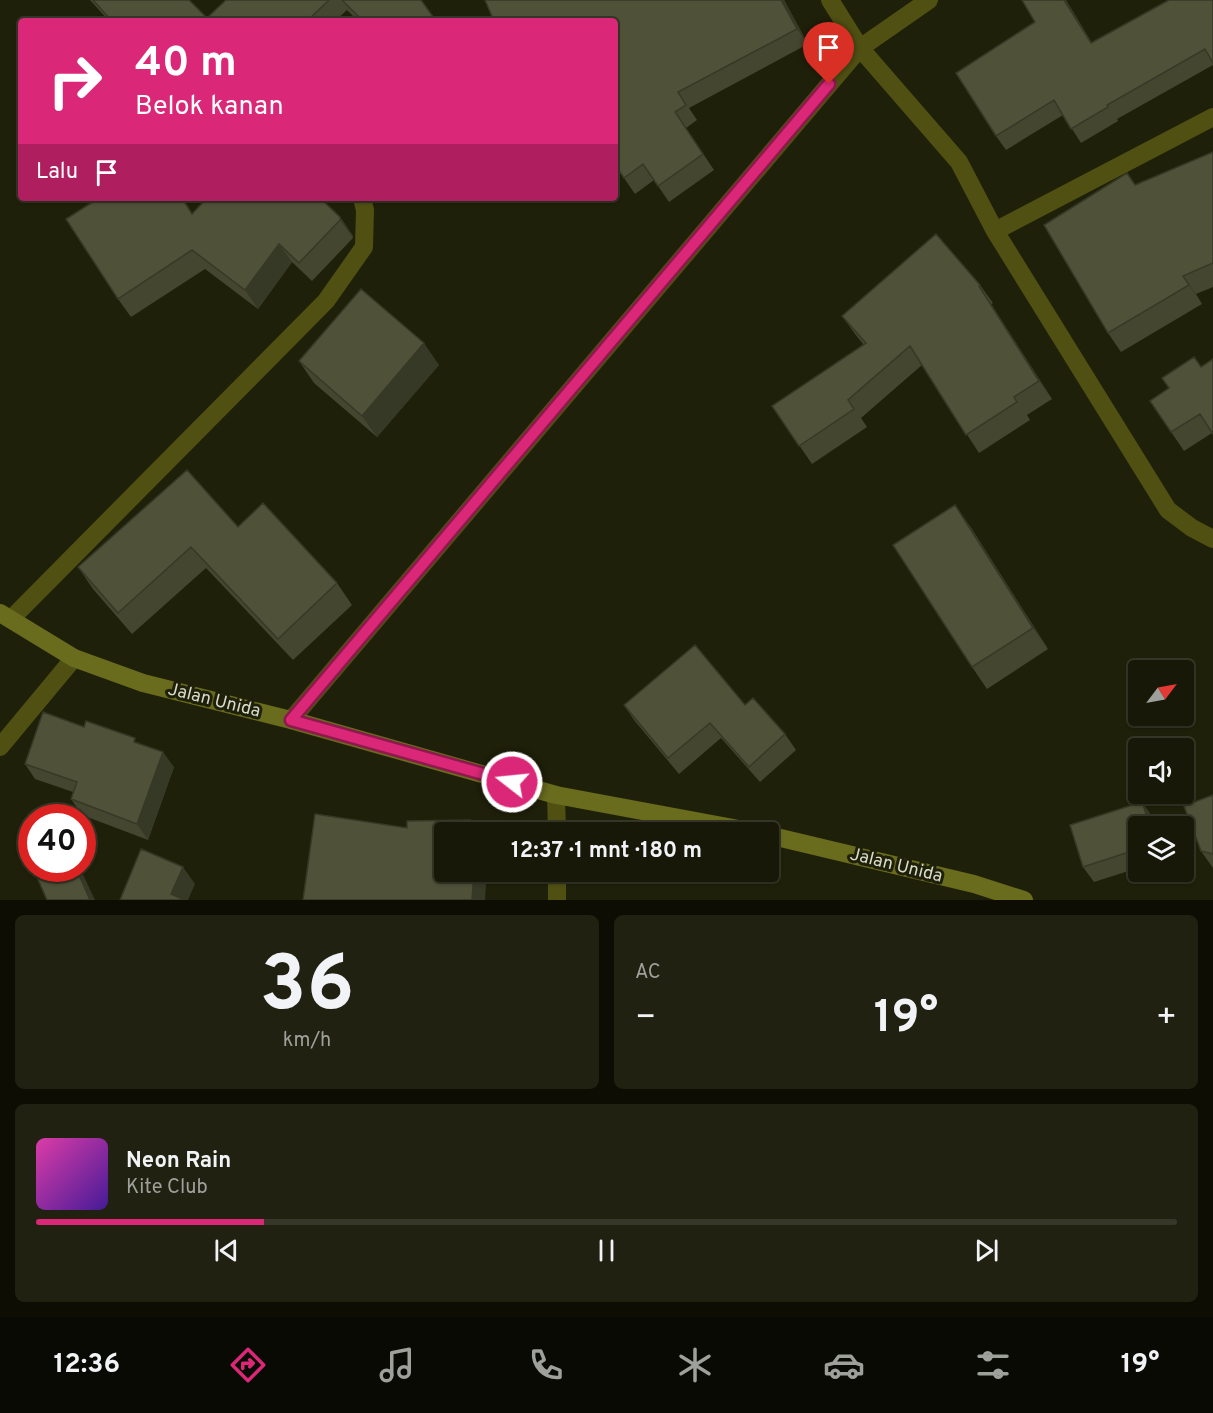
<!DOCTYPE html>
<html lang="id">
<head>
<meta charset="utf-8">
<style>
  body { margin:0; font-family:Overpass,sans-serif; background:#202111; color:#f1f3f6; height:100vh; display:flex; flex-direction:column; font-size:22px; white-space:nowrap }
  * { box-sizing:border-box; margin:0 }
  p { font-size:20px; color:#9ea09b }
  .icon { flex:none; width:33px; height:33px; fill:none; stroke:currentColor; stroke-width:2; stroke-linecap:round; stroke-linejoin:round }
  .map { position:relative; height:900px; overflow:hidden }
  .panel { display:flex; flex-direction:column; gap:15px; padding:15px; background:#0d0d04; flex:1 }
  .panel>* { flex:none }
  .banner { position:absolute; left:18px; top:18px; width:600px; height:183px; border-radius:6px; box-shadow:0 2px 4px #0004,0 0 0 2px #363728; background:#db2777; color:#fff; overflow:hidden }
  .needle { width:39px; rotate:58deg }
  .tools { position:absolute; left:1128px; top:660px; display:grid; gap:12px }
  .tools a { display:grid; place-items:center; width:66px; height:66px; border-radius:6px; background:#171807; box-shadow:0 2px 4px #0004,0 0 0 2px #363728; font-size:30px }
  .speed { position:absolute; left:18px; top:804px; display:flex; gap:12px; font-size:30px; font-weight:700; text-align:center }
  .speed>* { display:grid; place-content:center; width:78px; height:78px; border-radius:50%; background:#171807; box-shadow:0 2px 4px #0004,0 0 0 2px #363728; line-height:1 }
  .speed .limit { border:9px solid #d22; background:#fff; color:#111 }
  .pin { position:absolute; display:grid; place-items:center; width:51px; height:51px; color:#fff; margin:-62px -26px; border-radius:50% 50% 50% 0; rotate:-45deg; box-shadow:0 0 6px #0007 }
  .pin .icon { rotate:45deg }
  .me { position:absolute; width:66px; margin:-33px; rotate:286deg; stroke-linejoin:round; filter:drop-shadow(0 0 4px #0008) }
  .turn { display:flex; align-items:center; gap:21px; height:126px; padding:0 18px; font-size:27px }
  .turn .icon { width:78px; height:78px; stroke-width:2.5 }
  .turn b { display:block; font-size:42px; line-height:51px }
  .then { display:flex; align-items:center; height:57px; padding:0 18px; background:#0003; gap:12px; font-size:22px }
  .big { font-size:45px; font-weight:700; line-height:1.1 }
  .panel .widget { flex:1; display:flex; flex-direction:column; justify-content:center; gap:9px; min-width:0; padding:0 21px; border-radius:9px; background:#202111 }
  .panel .dial { align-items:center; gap:0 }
  .dial b { font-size:78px; line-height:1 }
  .song { display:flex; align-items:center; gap:18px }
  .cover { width:72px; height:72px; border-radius:9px; background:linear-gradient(135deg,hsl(320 70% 55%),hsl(260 70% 35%)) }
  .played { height:6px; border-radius:3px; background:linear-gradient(90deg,#db2777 20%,#363728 20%) }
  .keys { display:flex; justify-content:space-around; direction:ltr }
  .heat { display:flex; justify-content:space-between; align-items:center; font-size:33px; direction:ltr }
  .panel .tiles { flex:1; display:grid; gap:15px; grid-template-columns:1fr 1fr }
  .widget:last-child { grid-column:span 2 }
  .trip { position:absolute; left:434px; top:822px; width:345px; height:60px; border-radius:6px; background:#171807; box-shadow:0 2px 4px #0004,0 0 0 2px #363728; font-weight:700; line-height:60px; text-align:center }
  .dock { display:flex; height:96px; justify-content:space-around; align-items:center; background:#090a03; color:#9ea09b }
  .dock .icon { width:42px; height:42px }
  .dock .active { color:#db2777 }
  .dock b { font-size:27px; color:#f1f3f6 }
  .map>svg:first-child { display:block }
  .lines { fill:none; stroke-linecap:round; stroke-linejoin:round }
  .street { stroke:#4f5012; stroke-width:18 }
  .secondary { stroke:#696b1d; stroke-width:18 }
  .wall { fill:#444630 }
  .shaded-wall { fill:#373927 }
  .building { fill:#4f5138; stroke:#373927; stroke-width:1.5 }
  .route-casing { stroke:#8e194d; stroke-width:15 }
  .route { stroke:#db2777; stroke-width:10 }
  .labels { text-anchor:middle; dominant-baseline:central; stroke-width:6; stroke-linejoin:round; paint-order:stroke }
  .street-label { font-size:18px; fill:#d8dacb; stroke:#1f2009 }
</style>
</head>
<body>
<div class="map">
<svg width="1213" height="900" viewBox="0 0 1213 900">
  <rect width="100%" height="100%" fill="#1f2009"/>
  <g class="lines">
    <path class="street" d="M830 0 860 48 959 162 995 231 1168 510 1192 528 1213 539
      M995 231 1213 117
      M11 619 326 301 364 247 365 210 362 198
      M291 720 860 48 929 0
      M0 747 74 658
      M556 795 557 832
      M557 872V900"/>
    <path class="secondary" d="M0 613 74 658 143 683 291 720 556 795 755 832
      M768 835 974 884 1024 900"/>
  </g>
  <path class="wall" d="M90 0H189L207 18 226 0H421L436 21H358L347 10 335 21H109Z
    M784 0 808 44 689 108 697 120 686 128 714 170 669 202 654 180 635 194 615 165V21Z
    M1022 0H1066L1092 43 1213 0V65L1117 119 1118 121 1081 143 1063 115 1006 150 996 136 1035 22Z
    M1213 152V287L1196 294 1202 304 1121 352 1108 333 1127 173 1135 185Z
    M193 213 340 217 353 236V238L312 281 292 262 258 309 205 269 131 317 118 299Z
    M980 285 993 303 991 304 1052 399 1027 415 1030 420 979 453 922 365 861 418 867 427 812 464 772 406 864 345 855 334 842 316Z
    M1194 357 1212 433 1184 451 1150 401 1169 388Z
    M299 361 439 365 377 437 314 383Z
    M970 526 1048 649 987 689 972 667Z
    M238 527 337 583 352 605 293 660 206 568 132 634 93 589 78 567Z
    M624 705H745L785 734 796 750 760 782 721 738 679 774 634 720Z
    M84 727 139 743 174 767 148 840 82 815 71 799 73 792 35 779 25 764Z
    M1213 795V868L1201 851Z
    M1142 802 1153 818 1156 826H1138V868L1094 882 1083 867Z"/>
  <path class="shaded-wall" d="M781 0H784L808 44 797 29Z
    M1064 0H1066L1101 58 1091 43Z
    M340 217 353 236V238L340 220Z
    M279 244 292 262 258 309 245 290Z
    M1183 276 1196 294 1202 304 1189 285Z
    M979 286 991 304 1052 399 1039 381Z
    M424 343 439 365 377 437 362 416Z
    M955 505 970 526 1048 649 1033 628Z
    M163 752 174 767 148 840 137 824Z
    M1142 802 1153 818 1156 826H1150Z
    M470 820 479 832H470Z
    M183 867 195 884 188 900H175L171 894Z
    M76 868H80L95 900H90Z
    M474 872H483V879L486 884 485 900H472Z"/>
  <path class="building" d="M93 0H189L207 18 226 0H329L307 21H109L111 20Z
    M342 0H421L436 21H363Z
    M485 0H781L797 29 678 92 686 105 675 112 703 154 658 186 643 164 624 178 615 165V21H494Z
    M1022 0H1064L1091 43 1169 0H1213V63L1205 49 1107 105 1108 107 1071 129 1054 100 996 136 956 73 1035 22Z
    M1213 152V263L1183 276 1189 285 1108 333 1044 225 1127 173 1135 185Z
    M99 198H182L192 214 207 198H320L340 217V220L299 263 279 244 245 290 192 250 118 299 66 219Z
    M936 234 980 285 979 286 1039 381 1014 397 1017 402 966 435 910 346 848 400 854 409 799 446 772 406 866 343 842 316Z
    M361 289 424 343 362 416 299 361Z
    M1194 357 1201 367 1213 359V434L1200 414 1171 432 1150 401 1169 388 1162 378Z
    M187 470 238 527 263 503 337 583 278 639 191 547 118 613 78 567Z
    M955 505 1033 628 972 667 893 545Z
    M695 645 745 705 753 698 785 734 749 767 710 723 668 758 624 705Z
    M43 712 84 727 86 721 135 738 134 742 163 752 137 824 71 799 77 782 25 764Z
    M1213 795V854L1201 851 1184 806Z
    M1142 802 1150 826H1138V849L1083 867 1070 825Z
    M315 814 407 828V821L470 820V832H444V872H474L472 900H303Z
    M32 846V866L24 849Z
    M141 849 183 867 171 894 185 900H120Z
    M33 868H76L90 900H47Z"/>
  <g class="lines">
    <defs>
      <path id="route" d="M512 782 291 720 829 84"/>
    </defs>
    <use href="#route" class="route-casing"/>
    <use href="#route" class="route"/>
  </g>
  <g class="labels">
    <g class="street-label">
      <text transform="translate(214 701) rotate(14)">Jalan Unida</text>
      <text transform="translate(896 866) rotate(14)">Jalan Unida</text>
    </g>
  </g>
</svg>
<div class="tools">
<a><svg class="needle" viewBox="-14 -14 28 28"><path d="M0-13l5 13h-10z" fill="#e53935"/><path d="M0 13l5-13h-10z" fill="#9ea09b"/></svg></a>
<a><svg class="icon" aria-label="sound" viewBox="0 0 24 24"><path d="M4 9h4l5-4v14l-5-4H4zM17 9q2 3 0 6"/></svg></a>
<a><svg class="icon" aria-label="layers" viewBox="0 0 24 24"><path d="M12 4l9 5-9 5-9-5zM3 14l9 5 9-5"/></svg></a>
</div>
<div class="speed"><div class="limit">40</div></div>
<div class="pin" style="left:829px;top:84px;background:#d93025"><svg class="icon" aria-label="arrive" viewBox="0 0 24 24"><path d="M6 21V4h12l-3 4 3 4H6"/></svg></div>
<svg class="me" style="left:512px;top:782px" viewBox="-20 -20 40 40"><circle r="17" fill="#db2777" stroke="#fff" stroke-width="3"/><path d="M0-11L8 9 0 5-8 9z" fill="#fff"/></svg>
<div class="trip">12:37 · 1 mnt · 180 m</div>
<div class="banner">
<div class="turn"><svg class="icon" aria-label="right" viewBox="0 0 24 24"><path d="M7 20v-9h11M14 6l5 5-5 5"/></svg><div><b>40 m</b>Belok kanan</div></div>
<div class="then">Lalu<svg class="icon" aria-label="arrive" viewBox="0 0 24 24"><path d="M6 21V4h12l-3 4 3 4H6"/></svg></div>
</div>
</div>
<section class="panel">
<div class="tiles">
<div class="widget dial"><b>36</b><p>km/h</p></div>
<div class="widget"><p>AC</p>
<div class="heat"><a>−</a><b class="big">19°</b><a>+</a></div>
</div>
<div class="widget">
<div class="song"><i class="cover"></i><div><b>Neon Rain</b><p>Kite Club</p></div></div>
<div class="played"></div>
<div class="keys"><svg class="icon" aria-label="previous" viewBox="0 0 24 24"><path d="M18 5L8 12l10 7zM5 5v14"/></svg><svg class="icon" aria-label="pause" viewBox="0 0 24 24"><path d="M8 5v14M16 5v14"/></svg><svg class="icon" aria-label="next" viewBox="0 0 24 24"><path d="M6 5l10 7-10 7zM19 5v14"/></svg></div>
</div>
</div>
</section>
<nav class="dock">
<b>12:36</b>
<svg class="icon active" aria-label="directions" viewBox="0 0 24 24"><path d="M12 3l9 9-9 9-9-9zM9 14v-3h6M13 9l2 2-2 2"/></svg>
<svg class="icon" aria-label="music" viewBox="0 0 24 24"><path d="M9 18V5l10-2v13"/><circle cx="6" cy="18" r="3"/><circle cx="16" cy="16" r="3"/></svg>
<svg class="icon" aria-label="phone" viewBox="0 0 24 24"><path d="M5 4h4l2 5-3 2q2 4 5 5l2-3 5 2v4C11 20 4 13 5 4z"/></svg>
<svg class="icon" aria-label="climate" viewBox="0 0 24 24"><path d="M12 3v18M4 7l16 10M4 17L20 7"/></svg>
<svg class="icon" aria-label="car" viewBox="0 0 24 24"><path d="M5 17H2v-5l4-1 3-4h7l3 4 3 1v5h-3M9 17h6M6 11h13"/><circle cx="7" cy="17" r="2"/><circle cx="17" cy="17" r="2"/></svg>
<svg class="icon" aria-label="filters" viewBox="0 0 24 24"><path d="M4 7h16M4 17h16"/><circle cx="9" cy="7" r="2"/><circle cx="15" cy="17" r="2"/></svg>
<b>19°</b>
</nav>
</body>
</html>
